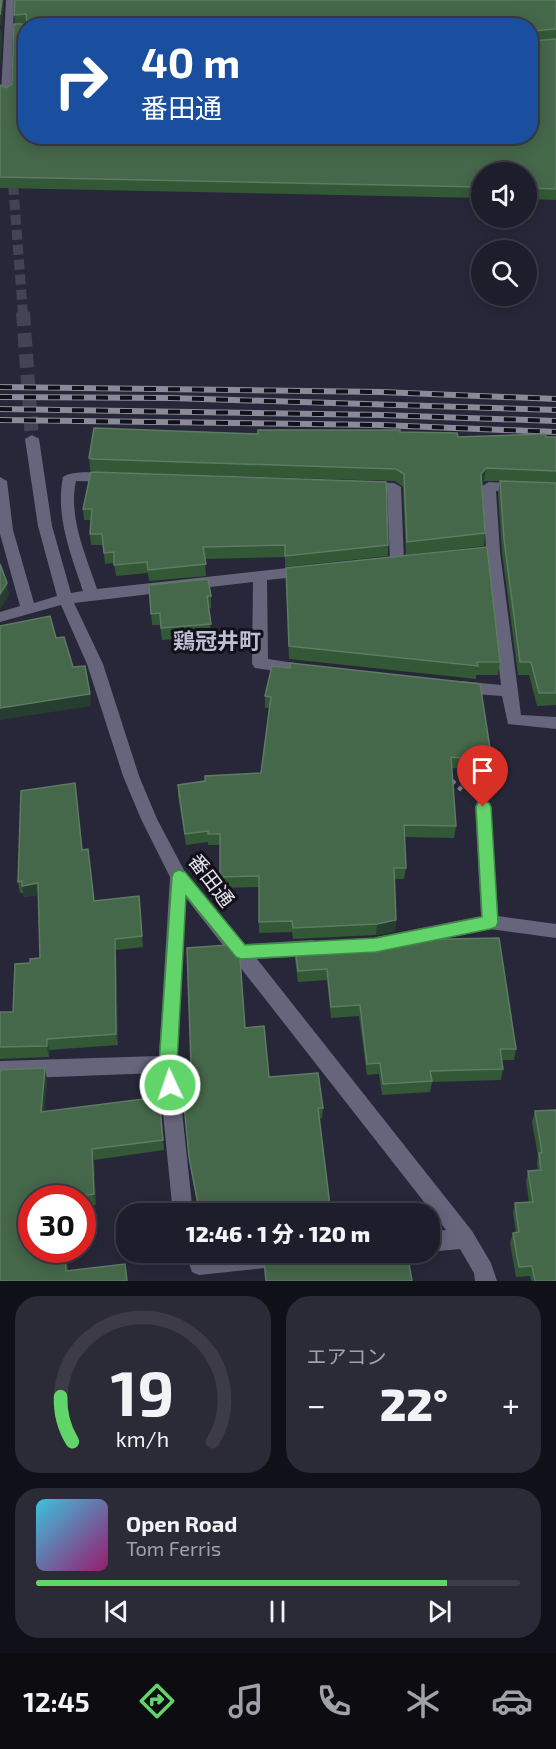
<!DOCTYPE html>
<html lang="ja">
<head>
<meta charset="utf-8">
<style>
  body { margin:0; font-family:"Exo 2","Noto Sans JP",sans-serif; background:#2b2a37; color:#f1f3f6; height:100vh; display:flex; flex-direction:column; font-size:22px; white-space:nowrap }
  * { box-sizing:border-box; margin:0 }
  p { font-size:20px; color:#a1a2a9 }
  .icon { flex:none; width:33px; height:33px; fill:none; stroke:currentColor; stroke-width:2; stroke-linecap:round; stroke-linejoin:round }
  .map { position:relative; height:1281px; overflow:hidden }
  .sheet { display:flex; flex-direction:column; gap:15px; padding:15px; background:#101018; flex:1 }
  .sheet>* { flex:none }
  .top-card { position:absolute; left:18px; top:18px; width:520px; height:126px; border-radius:24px; box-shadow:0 3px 15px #0003,0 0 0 2px #3c3b47; background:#1a4fa0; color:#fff; overflow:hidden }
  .tools { position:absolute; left:471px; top:162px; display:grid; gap:12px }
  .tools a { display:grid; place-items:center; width:66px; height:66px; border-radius:50%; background:#1e1d2b; box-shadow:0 3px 15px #0003,0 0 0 2px #3c3b47; font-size:30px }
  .speed { position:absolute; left:18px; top:1185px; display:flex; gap:12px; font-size:30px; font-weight:700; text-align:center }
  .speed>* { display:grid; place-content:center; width:78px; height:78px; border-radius:50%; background:#1e1d2b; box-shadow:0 3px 15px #0003,0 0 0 2px #3c3b47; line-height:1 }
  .speed .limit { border:9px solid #d22; background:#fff; color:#111 }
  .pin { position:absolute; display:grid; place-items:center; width:51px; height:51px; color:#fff; margin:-62px -26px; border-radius:50% 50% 50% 0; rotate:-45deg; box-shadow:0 0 6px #0007 }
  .pin .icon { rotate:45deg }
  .me { position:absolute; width:66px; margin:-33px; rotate:357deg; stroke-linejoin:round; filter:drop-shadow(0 0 4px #0008) }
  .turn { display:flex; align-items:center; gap:21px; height:126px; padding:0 24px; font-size:27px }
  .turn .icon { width:78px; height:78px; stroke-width:2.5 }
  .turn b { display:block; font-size:42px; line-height:51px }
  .big { font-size:45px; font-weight:800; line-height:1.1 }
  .sheet .card { flex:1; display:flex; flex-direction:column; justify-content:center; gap:9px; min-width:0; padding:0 21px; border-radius:24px; background:#2b2a37 }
  .sheet .dial { align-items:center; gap:0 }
  .dial svg { height:156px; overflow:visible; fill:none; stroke:#3c3b47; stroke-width:7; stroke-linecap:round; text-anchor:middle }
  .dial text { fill:#f1f3f6; stroke:none }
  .song { display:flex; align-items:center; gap:18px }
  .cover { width:72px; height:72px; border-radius:9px; background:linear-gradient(135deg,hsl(190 70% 55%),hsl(320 70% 35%)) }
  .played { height:6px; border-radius:3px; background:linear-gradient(90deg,#61d56a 85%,#3c3b47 85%) }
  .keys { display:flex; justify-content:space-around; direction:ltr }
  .heat { display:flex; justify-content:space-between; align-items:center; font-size:33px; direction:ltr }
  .sheet .tiles { flex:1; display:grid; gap:15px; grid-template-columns:1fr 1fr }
  .card:last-child { grid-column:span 2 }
  .trip { position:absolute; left:116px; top:1203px; width:324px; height:60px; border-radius:24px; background:#1e1d2b; box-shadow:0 3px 15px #0003,0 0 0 2px #3c3b47; font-weight:800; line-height:60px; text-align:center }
  .tab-bar { display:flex; height:96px; justify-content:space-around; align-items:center; background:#0c0c11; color:#a1a2a9 }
  .tab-bar .icon { width:42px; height:42px }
  .tab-bar .current { color:#61d56a }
  .tab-bar b { font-size:27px; color:#f1f3f6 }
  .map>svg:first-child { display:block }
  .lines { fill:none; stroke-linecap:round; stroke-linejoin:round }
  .stream { fill:#140b35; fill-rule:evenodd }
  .street-tunnel-far1 { stroke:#444354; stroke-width:10; stroke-dasharray:10 5; stroke-linecap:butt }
  .street-tunnel { stroke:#444354; stroke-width:14; stroke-dasharray:14 7; stroke-linecap:butt }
  .path { stroke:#7f7e8d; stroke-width:4.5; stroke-dasharray:4 5; stroke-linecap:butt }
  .street { fill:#66657c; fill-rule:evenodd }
  .rail-casing { stroke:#8b8a99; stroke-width:6 }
  .rail { stroke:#121119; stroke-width:4; stroke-dasharray:12; stroke-linecap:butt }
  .wall { fill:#325836 }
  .shaded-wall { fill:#263e2f }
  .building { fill:#45674a; stroke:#5e7b64; stroke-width:1.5 }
  .route { fill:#61d56a; stroke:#3f8a45; stroke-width:1.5 }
  .labels { text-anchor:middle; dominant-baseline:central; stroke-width:6; stroke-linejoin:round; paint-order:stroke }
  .street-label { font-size:20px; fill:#e4e3ef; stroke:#121119 }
  .quarter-label { font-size:22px; font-weight:bold; fill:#bebed5; stroke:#121119 }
</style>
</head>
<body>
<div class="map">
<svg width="556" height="1281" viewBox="0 0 556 1281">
  <rect width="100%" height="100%" fill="#282739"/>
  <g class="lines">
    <path class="stream" d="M556 37V41L531 43V39Z"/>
    <path class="street-tunnel-far1" d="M12 170 23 314"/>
    <path class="street-tunnel" d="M23 312 32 439"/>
    <path class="path" d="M452 781 464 792"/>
    <path class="street" d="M6 0H14L11 94 6 97 1 94Z
      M32 435 39 439 52 526 71 593 83 591C71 555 55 516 63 477 70 470 109 471 116 478L109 482 76 481C68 517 86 556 97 589L305 566 312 571 305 576 267 580 268 659 314 666 317 670 314 674 309 676 255 668 252 664 253 582 74 603 103 664 139 776 157 819 185 872 245 944 313 940 319 943 322 948 319 953 313 956 257 959 472 1231 491 1263 497 1281H475L474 1273 460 1249 429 1252V1232L446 1230 186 898 177 1064 193 1214H173L159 1073 0 1079V1061L159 1056 170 877 141 819 123 776 87 664 61 605 0 622V612L20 606 0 534V477L7 481 13 530 34 603 57 596 38 526 25 439Z
      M367 482 394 483 401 487 404 561 402 564H392L390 561 387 491 362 489 360 486Z
      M489 482 556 485V493L496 491 500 552 521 715 556 717V729L508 724 502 696 461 693 456 691 453 687 456 683 461 681 501 685 486 557 469 559 462 554 469 549 486 548 482 486Z
      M483 801 489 802 491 807 498 916 556 924V938L490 929 376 953 370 950 367 945 370 940 376 937 481 916 475 807 477 802Z
      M185 1252H332L329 1259 322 1262 199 1275 192 1272Z"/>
    <defs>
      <path id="rail" d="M0 387 381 392 556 399
        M0 397 171 398 556 410
        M0 409 381 415 556 421
        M0 420 381 425 556 432"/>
    </defs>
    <use href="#rail" class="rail-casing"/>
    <use href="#rail" class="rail"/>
  </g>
  <path class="wall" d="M556 0V200L526 199V172H482V198L0 188V85L6 88 12 84 15 24 14 15Z
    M400 432 458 437H556V705L537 706 529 675H518L502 552 498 493 500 481H484L482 484 485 533 484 546 406 555 403 487 395 481 95 472 90 470 89 458 258 434Z
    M91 472 388 545V556L285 567V557L205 559 206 576 149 581 148 573 116 576 114 563 105 564 103 545H91L90 534 91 520H84L83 509Z
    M286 568 500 662 498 675H476V679L289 659Z
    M149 585 211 596V608H209L211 636 162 640 160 625H152Z
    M272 666 492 761 491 772 452 768 456 826 454 838 404 837 406 868 404 879H394L396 920 395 931 376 935 293 939 292 932 259 933V887L221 888 220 845H208V842L186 845 178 796V785L261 773 269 708H265V696Z
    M83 850 94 901 139 896 143 947 116 950 118 1045 49 1050V1057L0 1059V1012H13L30 963 40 958 38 895 24 897 23 893H20L18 882Z
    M295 948 516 1049 514 1060H502L503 1069 501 1080 432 1082 430 1092 382 1095 379 1074 367 1075 359 1016 331 1018 327 980 298 982 295 959Z
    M245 1028 269 1077 323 1108 322 1118 319 1119 331 1214H199L190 1167 183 1094 192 1093Z
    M47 1079 44 1112 159 1097 164 1150 94 1160 96 1205 82 1207V1198H32V1250H66L68 1271 125 1264 127 1274 0 1281Z
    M556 1110V1281H531L530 1276 516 1277 510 1243 513 1233H516L513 1213 515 1203 529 1202 526 1181 528 1171H538L537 1163 538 1156 532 1122 535 1111Z"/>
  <path class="shaded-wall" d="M2 0H4L2 25 0 26 2 35 0 69V15Z
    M486 468 484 481 480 486 481 474Z
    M7 583 9 595 0 610V594Z
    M90 694 91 706 0 720V708Z
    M38 883 40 895 24 897 22 886Z
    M396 920 395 931 376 935 377 924Z
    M115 939 116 950 118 1045 116 1034Z
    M47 1039 49 1050V1057L47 1046Z
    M45 1068 47 1079 44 1123 41 1112Z
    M92 1149 94 1160 96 1205 94 1194Z
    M65 1250H66L68 1281 66 1271Z"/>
  <path class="building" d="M0 0H2L0 15Z
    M15 0H556V29L532 31 531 32V26H26V136H531V36L532 41 556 39V189L526 188V172H482V187L0 177V85L6 88 12 84 14 24H25L27 22 26 14 14 15Z
    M94 428 258 434V430H400V432L457 433 458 437 545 434 546 437H556V471L486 468 481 474 485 533 407 542 404 474 396 469 93 459 89 458Z
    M91 472 386 482 388 545 285 556V545L203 547 206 564 148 570 147 562 114 565V552L104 553 102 534H90L92 509H83Z
    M500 481 556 483V693H539L531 662H520L504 539Z
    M487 547 500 662H477L478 666 289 646 286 568Z
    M0 564 7 583 0 594Z
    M208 579 211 596H207L211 624 161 628 160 613 151 614 149 585Z
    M50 616 56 638 64 637 73 667 85 666 90 694 0 708V626Z
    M290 663 480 684 492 761 451 757 456 826 404 825 406 868H394L396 920 377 924 293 928 292 921 259 922V876L220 877V834H208V831L185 834 178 785 205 781V776L261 773 271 697 265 696 272 666 290 668Z
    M75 783 82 850 88 849 94 901 139 896 142 936 115 939 116 1034 47 1039V1046L0 1047V1012H13L15 964 30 963V959L40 958 38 883 22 886V881L18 882 21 791Z
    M499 938 516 1049H500L503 1069 430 1071 432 1081 383 1084 380 1063 367 1064 360 1005 331 1007 327 969 298 971 295 948 377 944 397 940Z
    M228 945 240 959 245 1028 264 1026 269 1077 318 1073 323 1108H318L331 1214H200L189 1157 183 1094 192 1093 187 948Z
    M45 1068 41 1112 159 1097 163 1140 92 1149 94 1194 62 1198H32V1250H65L66 1271 125 1264 127 1281H0V1070Z
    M556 1110V1281H535L532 1266 519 1267 513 1233 519 1232 515 1203 533 1202 528 1171 541 1170 539 1153H542L535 1111Z
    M327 1252H336L337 1260 407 1252 412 1281H266L264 1261 323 1254Z"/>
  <path class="route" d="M483 801 489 803 491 807 498 922 496 927 490 929 376 952 241 959 236 957 186 896 177 1064 179 1085 176 1091 170 1093 164 1091 159 1064 172 877 174 872 179 870 185 872 245 945 376 938 482 917 476 807 478 803Z"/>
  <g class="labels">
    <g class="street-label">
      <text transform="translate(212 880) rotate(53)">番田通</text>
    </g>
    <g class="quarter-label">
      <text x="217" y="640">鶏冠井町</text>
    </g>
  </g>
</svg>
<div class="tools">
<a><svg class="icon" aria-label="sound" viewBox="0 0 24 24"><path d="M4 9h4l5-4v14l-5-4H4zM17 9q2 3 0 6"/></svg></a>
<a><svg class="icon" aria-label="search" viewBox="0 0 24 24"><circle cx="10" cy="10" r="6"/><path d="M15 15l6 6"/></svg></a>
</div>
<div class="speed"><div class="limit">30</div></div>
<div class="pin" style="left:483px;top:807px;background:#d93025"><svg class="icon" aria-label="arrive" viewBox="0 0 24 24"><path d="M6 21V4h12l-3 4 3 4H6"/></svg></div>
<svg class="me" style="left:170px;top:1085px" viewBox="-20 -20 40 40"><circle r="17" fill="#61d56a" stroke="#fff" stroke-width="3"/><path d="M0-11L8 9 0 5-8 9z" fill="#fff"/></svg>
<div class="trip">12:46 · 1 分 · 120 m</div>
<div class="top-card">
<div class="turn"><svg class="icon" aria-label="right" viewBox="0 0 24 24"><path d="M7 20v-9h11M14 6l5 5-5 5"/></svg><div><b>40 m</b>番田通</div></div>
</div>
</div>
<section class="sheet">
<div class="tiles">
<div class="card dial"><svg viewBox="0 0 100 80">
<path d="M14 69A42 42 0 1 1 86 69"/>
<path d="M14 69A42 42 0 0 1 8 46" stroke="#61d56a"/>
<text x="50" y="56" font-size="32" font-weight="700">19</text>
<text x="50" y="72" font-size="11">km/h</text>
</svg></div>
<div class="card"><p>エアコン</p>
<div class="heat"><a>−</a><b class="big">22°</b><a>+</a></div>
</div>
<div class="card">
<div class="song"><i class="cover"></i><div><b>Open Road</b><p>Tom Ferris</p></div></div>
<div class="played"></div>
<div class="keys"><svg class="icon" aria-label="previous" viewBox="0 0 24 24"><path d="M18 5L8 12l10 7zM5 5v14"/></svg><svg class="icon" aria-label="pause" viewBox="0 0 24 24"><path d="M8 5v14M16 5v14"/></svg><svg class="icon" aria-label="next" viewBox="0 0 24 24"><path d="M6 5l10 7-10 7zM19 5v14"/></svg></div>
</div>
</div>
</section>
<nav class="tab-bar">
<b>12:45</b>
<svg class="icon current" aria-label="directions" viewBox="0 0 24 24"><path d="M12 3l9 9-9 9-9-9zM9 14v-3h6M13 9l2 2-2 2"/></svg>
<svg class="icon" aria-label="music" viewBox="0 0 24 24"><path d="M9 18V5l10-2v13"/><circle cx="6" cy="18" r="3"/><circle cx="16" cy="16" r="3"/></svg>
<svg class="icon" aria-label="phone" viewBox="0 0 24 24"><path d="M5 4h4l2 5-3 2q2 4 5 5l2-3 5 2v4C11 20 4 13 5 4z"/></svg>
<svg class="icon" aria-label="climate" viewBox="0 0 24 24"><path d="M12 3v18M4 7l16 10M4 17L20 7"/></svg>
<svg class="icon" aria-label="car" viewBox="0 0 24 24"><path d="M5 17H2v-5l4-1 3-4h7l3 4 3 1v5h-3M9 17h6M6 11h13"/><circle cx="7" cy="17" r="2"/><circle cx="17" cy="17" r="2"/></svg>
</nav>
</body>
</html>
